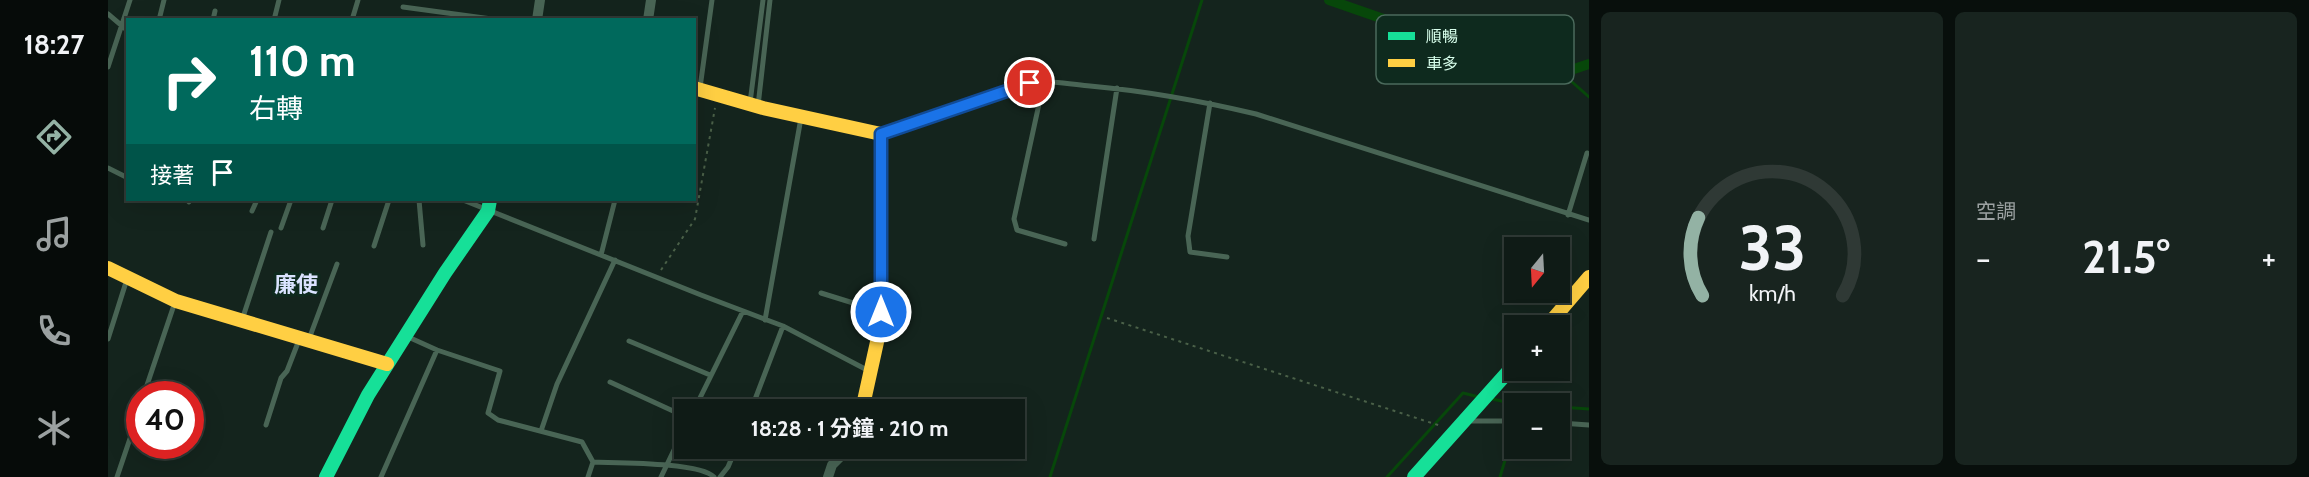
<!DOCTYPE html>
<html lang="zh-TW">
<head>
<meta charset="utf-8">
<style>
  body { margin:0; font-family:Cabin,"Noto Sans TC",sans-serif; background:#18241f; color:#f1f3f6; height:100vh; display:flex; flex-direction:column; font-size:22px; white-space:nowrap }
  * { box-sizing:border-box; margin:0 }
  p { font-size:20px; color:#9ba1a1 }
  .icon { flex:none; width:33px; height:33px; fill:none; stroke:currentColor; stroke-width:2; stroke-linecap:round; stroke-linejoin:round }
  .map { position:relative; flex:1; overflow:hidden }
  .side { display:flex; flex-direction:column; gap:12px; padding:12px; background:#080f0c; width:720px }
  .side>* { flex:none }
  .banner { position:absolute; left:18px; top:18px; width:570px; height:183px; border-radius:0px; box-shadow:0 6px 24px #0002,0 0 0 2px #2f3935; background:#00695c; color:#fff; overflow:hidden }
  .needle { width:39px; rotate:198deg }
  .fabs { position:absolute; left:1396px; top:237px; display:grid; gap:12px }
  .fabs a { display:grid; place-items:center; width:66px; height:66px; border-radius:0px; background:#0f1b16; box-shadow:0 6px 24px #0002,0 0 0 2px #2f3935; font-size:30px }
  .speed { position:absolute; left:18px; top:381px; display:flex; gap:12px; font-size:30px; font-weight:700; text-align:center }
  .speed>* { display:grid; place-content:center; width:78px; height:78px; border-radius:50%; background:#0f1b16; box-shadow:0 6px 24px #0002,0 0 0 2px #2f3935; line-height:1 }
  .speed .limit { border:9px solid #d22; background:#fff; color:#111 }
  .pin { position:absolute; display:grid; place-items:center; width:51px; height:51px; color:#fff; margin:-26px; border:3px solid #fff; border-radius:50%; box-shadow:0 2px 6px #0007 }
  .me { position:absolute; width:66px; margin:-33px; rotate:0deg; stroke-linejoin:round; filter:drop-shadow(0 0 4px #0008) }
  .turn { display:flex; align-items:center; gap:21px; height:126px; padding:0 24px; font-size:27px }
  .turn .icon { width:78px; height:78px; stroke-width:2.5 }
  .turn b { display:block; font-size:42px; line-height:51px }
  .then { display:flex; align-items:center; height:57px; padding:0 24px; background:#0003; gap:12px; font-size:22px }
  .big { font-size:45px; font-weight:700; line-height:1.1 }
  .side .tile { flex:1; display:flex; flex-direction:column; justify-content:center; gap:9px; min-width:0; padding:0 21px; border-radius:9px; background:#18241f }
  .side .dial { align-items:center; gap:0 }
  .dial svg { height:156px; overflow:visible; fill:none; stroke:#2f3935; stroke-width:7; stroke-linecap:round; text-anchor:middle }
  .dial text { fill:#f1f3f6; stroke:none }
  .heat { display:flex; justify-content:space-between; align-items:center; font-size:33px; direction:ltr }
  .side .tiles { flex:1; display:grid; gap:12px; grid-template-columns:repeat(2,1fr) }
  .trip { position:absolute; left:566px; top:399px; width:351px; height:60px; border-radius:0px; background:#0f1b16; box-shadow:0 6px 24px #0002,0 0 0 2px #2f3935; font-weight:700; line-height:60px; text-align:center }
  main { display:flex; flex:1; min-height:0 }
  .tab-bar { display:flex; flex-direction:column; width:108px; justify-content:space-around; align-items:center; background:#060b09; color:#9ba1a1 }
  .tab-bar .icon { width:42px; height:42px }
  .tab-bar .selected { color:#93b2a4 }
  .tab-bar b { font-size:27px; color:#f1f3f6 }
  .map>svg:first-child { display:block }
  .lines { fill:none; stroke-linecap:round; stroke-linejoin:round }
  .stream { stroke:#07470a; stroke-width:3 }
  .canal { stroke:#07470a; stroke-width:10 }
  .path { stroke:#4a6048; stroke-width:2; stroke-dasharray:3 4.5; stroke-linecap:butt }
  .lane { stroke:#496555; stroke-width:5 }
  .street { stroke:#496555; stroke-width:10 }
  .fast { stroke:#16e098; stroke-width:14 }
  .slow { stroke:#ffcf43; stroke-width:14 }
  .route-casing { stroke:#114b97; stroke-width:15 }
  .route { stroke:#1a73e8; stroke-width:10 }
  .labels { text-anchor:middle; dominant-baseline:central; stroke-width:6; stroke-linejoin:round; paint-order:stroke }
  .quarter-label { font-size:22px; font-weight:bold; fill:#dae3ff; stroke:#0e2a1e }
  .key { fill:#0e2a1e; stroke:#4b6a5c; stroke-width:1.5 }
  .key-label { font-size:16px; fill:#d8ffec }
</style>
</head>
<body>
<main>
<nav class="tab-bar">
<b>18:27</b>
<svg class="icon selected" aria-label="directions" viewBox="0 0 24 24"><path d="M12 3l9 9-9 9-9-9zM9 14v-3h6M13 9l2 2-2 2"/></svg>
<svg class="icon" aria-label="music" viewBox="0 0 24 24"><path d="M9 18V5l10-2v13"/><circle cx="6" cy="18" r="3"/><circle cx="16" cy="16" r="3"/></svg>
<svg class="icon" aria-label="phone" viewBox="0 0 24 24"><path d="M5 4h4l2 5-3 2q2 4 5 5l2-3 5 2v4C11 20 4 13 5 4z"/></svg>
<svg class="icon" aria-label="climate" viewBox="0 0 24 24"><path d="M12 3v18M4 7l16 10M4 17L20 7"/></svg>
</nav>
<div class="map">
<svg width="1481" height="477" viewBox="0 0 1481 477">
  <rect width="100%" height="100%" fill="#14241d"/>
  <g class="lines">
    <path class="stream" d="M1454 73 1481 97
      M1384 399 1407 404
      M1452 407 1481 409
      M942 477 1094 0
      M1279 477 1355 393 1371 397
      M1392 477 1407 427"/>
    <path class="canal" d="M1221 0 1379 55 1454 73 1481 64"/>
    <path class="path" d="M553 270 587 219 607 108
      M999 318 1333 426"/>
    <path class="lane" d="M295 7 391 20
      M0 14 20 31
      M51 20 56 0
      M105 20 107 11
      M166 20 171 0
      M244 20 250 0
      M0 67 22 0
      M936 81 906 219 909 230 957 244
      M592 88 604 0
      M642 103 655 0
      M1102 103 1080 236 1082 252 1119 257
      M650 106 662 0
      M775 133 922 83C942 80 962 84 982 86 1038 91 1093 101 1148 114L1481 220
      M0 168 18 177
      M311 200 315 245
      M355 200 593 295 675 326 761 371
      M81 202 82 200
      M144 211 149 200
      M1460 215 1479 153
      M173 228 183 200
      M215 228 224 200
      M986 239 1009 88
      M266 246 281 200
      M493 255 507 200
      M713 293 771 311
      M134 320 163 232
      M657 320 693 118
      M298 336 329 350 392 371 380 413 390 420 474 442 485 462 480 477
      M0 339 19 279
      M201 339 229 264
      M521 341 602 375
      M502 382 576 416
      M36 394 67 302
      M586 410 635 311
      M643 410 675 326
      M1362 421H1407
      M1452 423 1481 425
      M158 425 173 378 179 371 191 340
      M433 431 449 384 507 260
      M485 462C509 463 592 462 606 477
      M9 477 32 409
      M273 477 329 350
      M553 477 576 429
      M612 477 620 467 628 448"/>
    <path class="street" d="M429 20 432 0
      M540 20 543 0
      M720 477 724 465 741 448"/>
    <path class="fast" d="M218 477 260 395 337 273 380 211 382 200
      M1306 477 1407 364"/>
    <path class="slow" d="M586 88 655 108 773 134V311L769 342 754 410
      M0 268 68 301 279 364
      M1439 326 1481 277"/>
  </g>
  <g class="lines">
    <defs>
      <path id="route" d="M773 312V134L922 83"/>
    </defs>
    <use href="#route" class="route-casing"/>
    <use href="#route" class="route"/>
  </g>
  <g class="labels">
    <g class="quarter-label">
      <text x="188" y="284">廉使</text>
    </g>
  </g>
  <rect x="1268" y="15" width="198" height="69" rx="9" class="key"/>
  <rect x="1280" y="32" width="27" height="8" fill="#16e098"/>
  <rect x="1280" y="59" width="27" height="8" fill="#ffcf43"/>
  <g class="key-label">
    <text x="1318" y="42">順暢</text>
    <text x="1318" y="69">車多</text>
  </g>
</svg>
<div class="fabs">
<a><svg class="needle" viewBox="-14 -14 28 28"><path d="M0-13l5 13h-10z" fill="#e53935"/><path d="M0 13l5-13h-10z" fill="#9ba1a1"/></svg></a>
<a>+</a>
<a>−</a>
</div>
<div class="speed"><div class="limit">40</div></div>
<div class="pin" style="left:922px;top:83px;background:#d93025"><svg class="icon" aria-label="arrive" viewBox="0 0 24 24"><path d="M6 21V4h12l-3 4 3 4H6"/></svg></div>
<svg class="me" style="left:773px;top:312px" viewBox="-20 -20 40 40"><circle r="17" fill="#1a73e8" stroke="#fff" stroke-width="3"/><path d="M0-11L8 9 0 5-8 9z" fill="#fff"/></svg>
<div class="trip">18:28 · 1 分鐘 · 210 m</div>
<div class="banner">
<div class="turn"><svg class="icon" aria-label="right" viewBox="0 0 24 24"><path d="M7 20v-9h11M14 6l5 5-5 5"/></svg><div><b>110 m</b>右轉</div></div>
<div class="then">接著<svg class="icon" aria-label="arrive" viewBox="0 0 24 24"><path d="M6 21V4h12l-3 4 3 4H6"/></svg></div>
</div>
</div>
<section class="side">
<div class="tiles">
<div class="tile dial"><svg viewBox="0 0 100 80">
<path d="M14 69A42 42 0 1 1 86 69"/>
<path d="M14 69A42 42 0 0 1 12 29" stroke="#93b2a4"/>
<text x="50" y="56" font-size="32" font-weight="700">33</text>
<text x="50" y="72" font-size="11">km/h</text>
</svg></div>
<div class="tile"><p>空調</p>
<div class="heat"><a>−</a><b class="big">21.5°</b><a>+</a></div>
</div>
</div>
</section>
</main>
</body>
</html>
